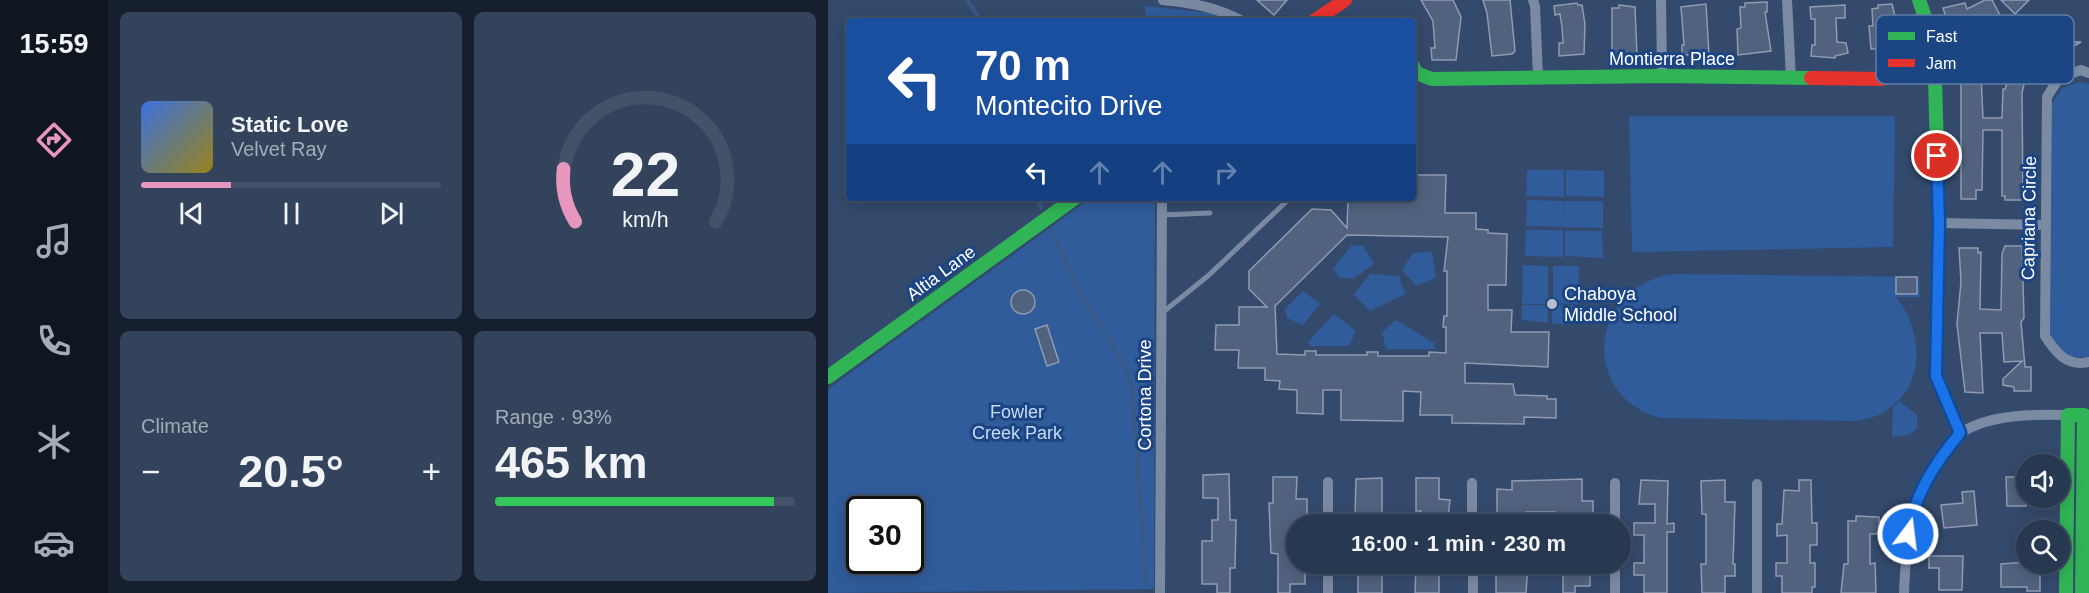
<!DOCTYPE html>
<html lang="en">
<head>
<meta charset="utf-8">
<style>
  body { margin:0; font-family:Helvetica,sans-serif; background:#33435b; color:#f1f3f6; height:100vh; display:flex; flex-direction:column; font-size:22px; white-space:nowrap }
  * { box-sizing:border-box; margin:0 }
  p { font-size:20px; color:#a4acb7 }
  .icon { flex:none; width:33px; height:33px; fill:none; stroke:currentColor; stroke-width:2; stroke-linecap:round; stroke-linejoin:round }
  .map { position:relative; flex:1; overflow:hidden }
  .drawer { display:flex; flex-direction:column; gap:12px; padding:12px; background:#151f2d; width:720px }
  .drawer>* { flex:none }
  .guide { position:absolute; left:18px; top:18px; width:570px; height:183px; border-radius:6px; box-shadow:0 3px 15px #0003,0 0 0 2px #435268; background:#1a4fa0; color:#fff; overflow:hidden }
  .fabs { position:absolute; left:1188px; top:454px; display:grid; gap:12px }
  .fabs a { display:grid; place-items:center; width:54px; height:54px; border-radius:50%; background:#273851; box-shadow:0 3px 15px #0003,0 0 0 2px #435268; font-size:30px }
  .speed { position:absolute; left:18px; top:496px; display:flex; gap:12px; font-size:30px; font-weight:700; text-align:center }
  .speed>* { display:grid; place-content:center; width:78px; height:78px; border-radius:50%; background:#273851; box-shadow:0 3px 15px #0003,0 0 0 2px #435268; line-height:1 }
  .speed .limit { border:3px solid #111; border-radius:9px; background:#fff; color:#111 }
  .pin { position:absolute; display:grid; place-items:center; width:51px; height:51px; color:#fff; margin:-26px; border:3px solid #fff; border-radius:50%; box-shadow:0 2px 6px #0007 }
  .me { position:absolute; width:66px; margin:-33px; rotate:15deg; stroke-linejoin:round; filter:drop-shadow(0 0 4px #0008) }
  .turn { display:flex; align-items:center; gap:21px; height:126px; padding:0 30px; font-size:27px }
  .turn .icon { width:78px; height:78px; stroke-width:2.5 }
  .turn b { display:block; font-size:42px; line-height:51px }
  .lanes { display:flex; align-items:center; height:57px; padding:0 30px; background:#0003; justify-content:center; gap:30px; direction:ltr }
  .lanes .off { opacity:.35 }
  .big { font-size:45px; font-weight:800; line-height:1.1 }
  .drawer .tile { flex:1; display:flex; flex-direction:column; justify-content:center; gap:9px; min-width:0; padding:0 21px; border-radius:9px; background:#33435b }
  .drawer .dial { align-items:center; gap:0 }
  .dial svg { height:156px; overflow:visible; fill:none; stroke:#435268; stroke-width:7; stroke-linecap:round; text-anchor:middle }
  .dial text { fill:#f1f3f6; stroke:none }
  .song { display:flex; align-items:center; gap:18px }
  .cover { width:72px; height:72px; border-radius:9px; background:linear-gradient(135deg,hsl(220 70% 55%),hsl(50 70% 35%)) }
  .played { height:6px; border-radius:3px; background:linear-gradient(90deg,#e797bd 30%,#435268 30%) }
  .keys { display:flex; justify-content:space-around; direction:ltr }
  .heat { display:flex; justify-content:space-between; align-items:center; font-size:33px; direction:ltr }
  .charge { height:9px; border-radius:4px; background:linear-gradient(90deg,#34c759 93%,#435268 0) }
  .drawer .tiles { flex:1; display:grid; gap:12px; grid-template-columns:repeat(2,1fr) }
  .trip { position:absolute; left:458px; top:514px; width:345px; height:60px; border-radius:30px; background:#273851; box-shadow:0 3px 15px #0003,0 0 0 2px #435268; font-weight:800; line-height:60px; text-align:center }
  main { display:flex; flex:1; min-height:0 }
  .tab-bar { display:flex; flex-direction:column; width:108px; justify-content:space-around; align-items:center; background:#101620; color:#a4acb7 }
  .tab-bar .icon { width:42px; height:42px }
  .tab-bar .on { color:#e797bd }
  .tab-bar b { font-size:27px; color:#f1f3f6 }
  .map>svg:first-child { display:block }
  .green { fill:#305c9b; fill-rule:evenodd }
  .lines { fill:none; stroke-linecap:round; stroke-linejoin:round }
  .stream { stroke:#395985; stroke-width:4 }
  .building { fill:#50627d; stroke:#8e9bb0; stroke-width:1.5; fill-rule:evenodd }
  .lane { stroke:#7a8aa2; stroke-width:5 }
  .street { stroke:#7a8aa2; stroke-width:10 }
  .fast { stroke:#30b455; stroke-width:14 }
  .jam { stroke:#e5322d; stroke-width:14 }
  .route-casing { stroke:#114b97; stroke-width:15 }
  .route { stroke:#1a73e8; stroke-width:10 }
  .poi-dot { fill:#b8c0cc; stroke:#1c4584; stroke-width:2 }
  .labels { text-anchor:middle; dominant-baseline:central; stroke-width:6; stroke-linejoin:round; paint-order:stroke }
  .street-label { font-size:18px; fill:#fff; stroke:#1c4584 }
  .poi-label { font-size:18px; fill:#fff; stroke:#1c4584; text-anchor:start }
  .park-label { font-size:18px; fill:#c7dbf8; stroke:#1c4584 }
  .key { fill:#1c4584; stroke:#607da9; stroke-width:1.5 }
  .key-label { font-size:16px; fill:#fff }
</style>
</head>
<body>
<main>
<nav class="tab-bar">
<b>15:59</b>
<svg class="icon on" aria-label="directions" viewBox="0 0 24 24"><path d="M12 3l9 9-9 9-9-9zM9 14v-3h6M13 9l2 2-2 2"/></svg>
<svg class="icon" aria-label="music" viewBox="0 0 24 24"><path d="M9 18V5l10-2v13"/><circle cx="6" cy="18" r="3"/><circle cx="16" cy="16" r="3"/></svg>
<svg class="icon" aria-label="phone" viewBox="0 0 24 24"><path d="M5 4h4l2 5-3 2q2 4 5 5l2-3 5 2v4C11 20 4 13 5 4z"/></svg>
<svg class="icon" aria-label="climate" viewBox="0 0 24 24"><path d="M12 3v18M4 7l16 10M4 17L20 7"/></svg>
<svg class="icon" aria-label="car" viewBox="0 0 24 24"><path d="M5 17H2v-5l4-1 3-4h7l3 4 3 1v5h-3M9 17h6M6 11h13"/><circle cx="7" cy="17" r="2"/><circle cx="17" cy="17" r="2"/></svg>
</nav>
<section class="drawer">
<div class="tiles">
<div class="tile">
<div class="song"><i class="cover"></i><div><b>Static Love</b><p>Velvet Ray</p></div></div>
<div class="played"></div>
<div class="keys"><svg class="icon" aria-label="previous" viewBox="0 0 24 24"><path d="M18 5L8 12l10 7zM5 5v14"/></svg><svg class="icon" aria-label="pause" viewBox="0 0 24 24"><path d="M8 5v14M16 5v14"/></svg><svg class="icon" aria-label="next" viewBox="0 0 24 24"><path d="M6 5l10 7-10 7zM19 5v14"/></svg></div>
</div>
<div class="tile dial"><svg viewBox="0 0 100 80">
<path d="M14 69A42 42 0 1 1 86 69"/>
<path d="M14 69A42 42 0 0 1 8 42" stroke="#e797bd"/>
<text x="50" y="56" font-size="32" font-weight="700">22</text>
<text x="50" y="72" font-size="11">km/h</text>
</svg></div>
<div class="tile"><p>Climate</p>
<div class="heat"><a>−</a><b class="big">20.5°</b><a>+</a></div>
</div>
<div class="tile"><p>Range · 93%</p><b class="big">465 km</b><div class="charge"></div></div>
</div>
</section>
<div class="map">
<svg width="1261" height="593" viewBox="0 0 1261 593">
  <rect width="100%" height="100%" fill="#344a6c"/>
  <path class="green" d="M317 6 382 13 401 21H317Z
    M1252 82 1261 84V357H1238L1223 337 1222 331 1224 104 1234 88Z
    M801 116H1067L1065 247 804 252Z
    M699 170H736V197L698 196Z
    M738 170 776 171V197L738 196Z
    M263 198H327L326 589 0 593V389ZM32 510H82V561H32Z
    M699 200 736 201 737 221V201H775V228L698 226Z
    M698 230H735V257L697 256Z
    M737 231H774L775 258 737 256Z
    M524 245 535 246 546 264 525 279 511 277 505 269Z
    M604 252 608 277 589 286 574 270 585 253Z
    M695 265 720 266V304H694Z
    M725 266H751L750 304 725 303Z
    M542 274 571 276 577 294 542 311 526 295Z
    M847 274 1091 277 1092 297H1068C1096 332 1099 389 1053 414 1045 418 1035 419 1026 421L833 418C750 397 761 284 847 274Z
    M475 291 492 304 475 325 459 318 457 309Z
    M694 305H719L720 323 694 320Z
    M724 305H750V324H724Z
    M506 314 528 331 521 346H483L480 342Z
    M568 320 606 343V349H558L554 332Z
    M1071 401 1089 415V428L1081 435 1064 437 1065 408Z"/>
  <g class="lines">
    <path class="stream" d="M139 0 153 21
      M209 198 213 208
      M223 230 256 301 296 363 304 388 318 584"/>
  </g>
  <path class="building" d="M429 0H459L446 15Z
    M593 0H625L633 17 628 60H604L603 48H607L605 21Z
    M655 0H682L687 51 684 54 664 56 659 13Z
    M1157 0H1164L1175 21 1157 30 1155 26 1133 34 1131 28 1125 30 1124 26 1121 27 1115 8 1137 3 1139 9Z
    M1173 0H1201L1187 14Z
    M939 2V12H937L943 51 910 55 909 29 913 28 912 7H917V3Z
    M749 3 750 5H754L757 24 756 54 731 56V43H735L734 27 732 14 727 15 726 6Z
    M878 4 881 55H854V45H856L853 7Z
    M1064 4 1076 52 1067 53 1068 57 1056 58V54H1051V49H1043L1041 26H1045L1044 9 1050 8V5Z
    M791 5 807 7 809 55 787 56 786 50 784 51V8H791Z
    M1017 5V18H1008L1009 42 1018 43 1020 53 1007 56V58L983 56 984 45H987V19H983L982 7Z
    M1226 30 1234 42H1253L1218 61 1207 40Z
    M1195 49 1213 65 1196 84 1194 93 1195 200H1177V196H1174V130H1155L1154 190H1148V199H1133V84L1130 51 1148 50 1149 54H1152L1155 118H1174L1175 89H1177L1184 71 1181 66Z
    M585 175H618L617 213H648V229L660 230V233L679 234 678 285H660V310H684L683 332H721L720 367 637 363V383L685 384 687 395 719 396V399H728V418L696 417V424L624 423V415H592L593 392 575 391V421L513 420V390H495V414L469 413V390L451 389 452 381 437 380V368H410L411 350H387L388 325H411V307H439L421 289V271L484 209 503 210 519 228 520 198H585ZM519 235 620 237 616 271H619V316H616L615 327H618V353L601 352V356H550V352H539V355H488V351H477V355L449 354 447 306Z
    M1177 246H1194L1196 318 1193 322 1197 367H1203V391H1186V387L1175 385V379L1194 361 1176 362 1174 333H1152L1155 393 1137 392 1129 324 1133 282 1131 248H1150V253L1153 252 1152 309 1173 310 1174 254Z
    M1068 277H1089V294H1068Z
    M183 302a12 12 0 1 1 24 0a12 12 0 1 1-24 0Z
    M219 325 231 362 219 366 207 329Z
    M401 474 402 520H408L407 568H402V593H389V584H374V541H384V520H390V498H375V475Z
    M445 477H469L468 499H479V525H468V564H477V584H462V593H450V554L443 553 441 503H445Z
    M1178 477H1198V506H1179Z
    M554 478V525H522V516H527L528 479Z
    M588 478H611V499L622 500 619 525H592L593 511H588Z
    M754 479V501H765V525H727V512H698L697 525H669V489L684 490V481Z
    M813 480 840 481 839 524 846 523V532H839V593H816V575H806V563H816V535H806V523H827V504H811Z
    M897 480V502H907L905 564H907V576H897V593H874L873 564H878V514H874L873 481Z
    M971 480H983L984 523H989V545H982V563H987V587H984V593H954V576H948V563H959V535L949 536V524H954L956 490 971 491Z
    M1146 491 1149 525 1116 528 1113 505 1135 503 1134 492Z
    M1028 516 1051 517V522H1053V534H1042V564L1047 563 1048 593H1013L1016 564H1020V521H1028Z
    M1101 556H1135L1134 590H1111V568H1101Z
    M1198 562 1206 568V573H1212V591H1199V587H1173V564Z
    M519 564H554V593H530V573H519Z
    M588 564H622V574H611V593H587Z
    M662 564H700L698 593H668V574H662Z
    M735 564H762V586H747V593H735Z"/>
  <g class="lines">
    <path class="lane" d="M334 215 382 213
      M334 313 381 275 462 198"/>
    <path class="street" d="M335 0C364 3 388 7 414 21
      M705 0 707 6 710 77
      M833 0 834 76
      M959 0 963 79
      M1261 73 1253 70 1231 78 1219 97 1217 336C1228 353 1239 367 1261 362
      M1111 223 1217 225
      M644 483V525
      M500 525V482
      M787 525V483
      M645 564V593
      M332 593 334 198
      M500 593V564
      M787 593V564
      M929 593V484
      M1076 593C1078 541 1083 492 1118 450 1122 445 1127 437 1133 433 1161 414 1208 414 1240 415"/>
    <path class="fast" d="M1091 0 1106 43 1111 223 1108 376 1132 433
      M585 66 588 73 604 79 834 76 983 78
      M0 377 247 198
      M1238 593 1240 415H1256L1254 593"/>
    <path class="jam" d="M486 21 517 0
      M983 78 1053 79 1106 66"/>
  </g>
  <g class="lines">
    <defs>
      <path id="route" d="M1080 534C1086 495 1107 463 1132 433L1108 376 1111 223 1109 156"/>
    </defs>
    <use href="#route" class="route-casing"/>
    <use href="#route" class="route"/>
  </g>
  <circle class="poi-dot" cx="724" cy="304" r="6"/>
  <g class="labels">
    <g class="street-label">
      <text x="844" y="59">Montierra Place</text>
      <text transform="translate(1201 218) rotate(-89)">Capriana Circle</text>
      <text transform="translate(113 273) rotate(-36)">Altia Lane</text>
      <text transform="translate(317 395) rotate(-90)">Cortona Drive</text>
    </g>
    <g class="poi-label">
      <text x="736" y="294">Chaboya<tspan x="736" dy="21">Middle School</tspan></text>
    </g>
    <g class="park-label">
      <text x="189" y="412">Fowler<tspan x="189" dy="21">Creek Park</tspan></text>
    </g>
  </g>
  <rect x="1048" y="15" width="198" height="69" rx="9" class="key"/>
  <rect x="1060" y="32" width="27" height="8" fill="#30b455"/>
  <rect x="1060" y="59" width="27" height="8" fill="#e5322d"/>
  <g class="key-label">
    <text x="1098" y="42">Fast</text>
    <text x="1098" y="69">Jam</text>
  </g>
</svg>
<div class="fabs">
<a><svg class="icon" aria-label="sound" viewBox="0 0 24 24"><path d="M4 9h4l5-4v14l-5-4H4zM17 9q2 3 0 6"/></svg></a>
<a><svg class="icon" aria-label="search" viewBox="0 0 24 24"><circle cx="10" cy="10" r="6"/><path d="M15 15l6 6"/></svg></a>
</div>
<div class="speed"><div class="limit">30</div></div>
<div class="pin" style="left:1109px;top:156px;background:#d93025"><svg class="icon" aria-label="arrive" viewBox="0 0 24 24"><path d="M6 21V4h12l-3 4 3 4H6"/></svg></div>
<svg class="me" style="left:1080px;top:534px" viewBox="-20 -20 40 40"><circle r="17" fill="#1a73e8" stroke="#fff" stroke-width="3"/><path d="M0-11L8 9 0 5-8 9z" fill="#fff"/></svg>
<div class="trip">16:00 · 1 min · 230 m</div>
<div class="guide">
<div class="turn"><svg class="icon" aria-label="left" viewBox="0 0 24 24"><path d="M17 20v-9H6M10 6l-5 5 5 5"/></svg><div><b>70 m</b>Montecito Drive</div></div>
<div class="lanes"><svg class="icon" aria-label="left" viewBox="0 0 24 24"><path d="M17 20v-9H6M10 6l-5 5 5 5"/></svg><svg class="icon off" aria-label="ahead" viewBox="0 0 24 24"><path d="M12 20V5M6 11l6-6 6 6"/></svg><svg class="icon off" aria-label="ahead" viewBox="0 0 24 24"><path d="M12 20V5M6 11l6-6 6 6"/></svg><svg class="icon off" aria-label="right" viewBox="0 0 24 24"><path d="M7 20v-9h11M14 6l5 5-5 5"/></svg></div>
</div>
</div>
</main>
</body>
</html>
